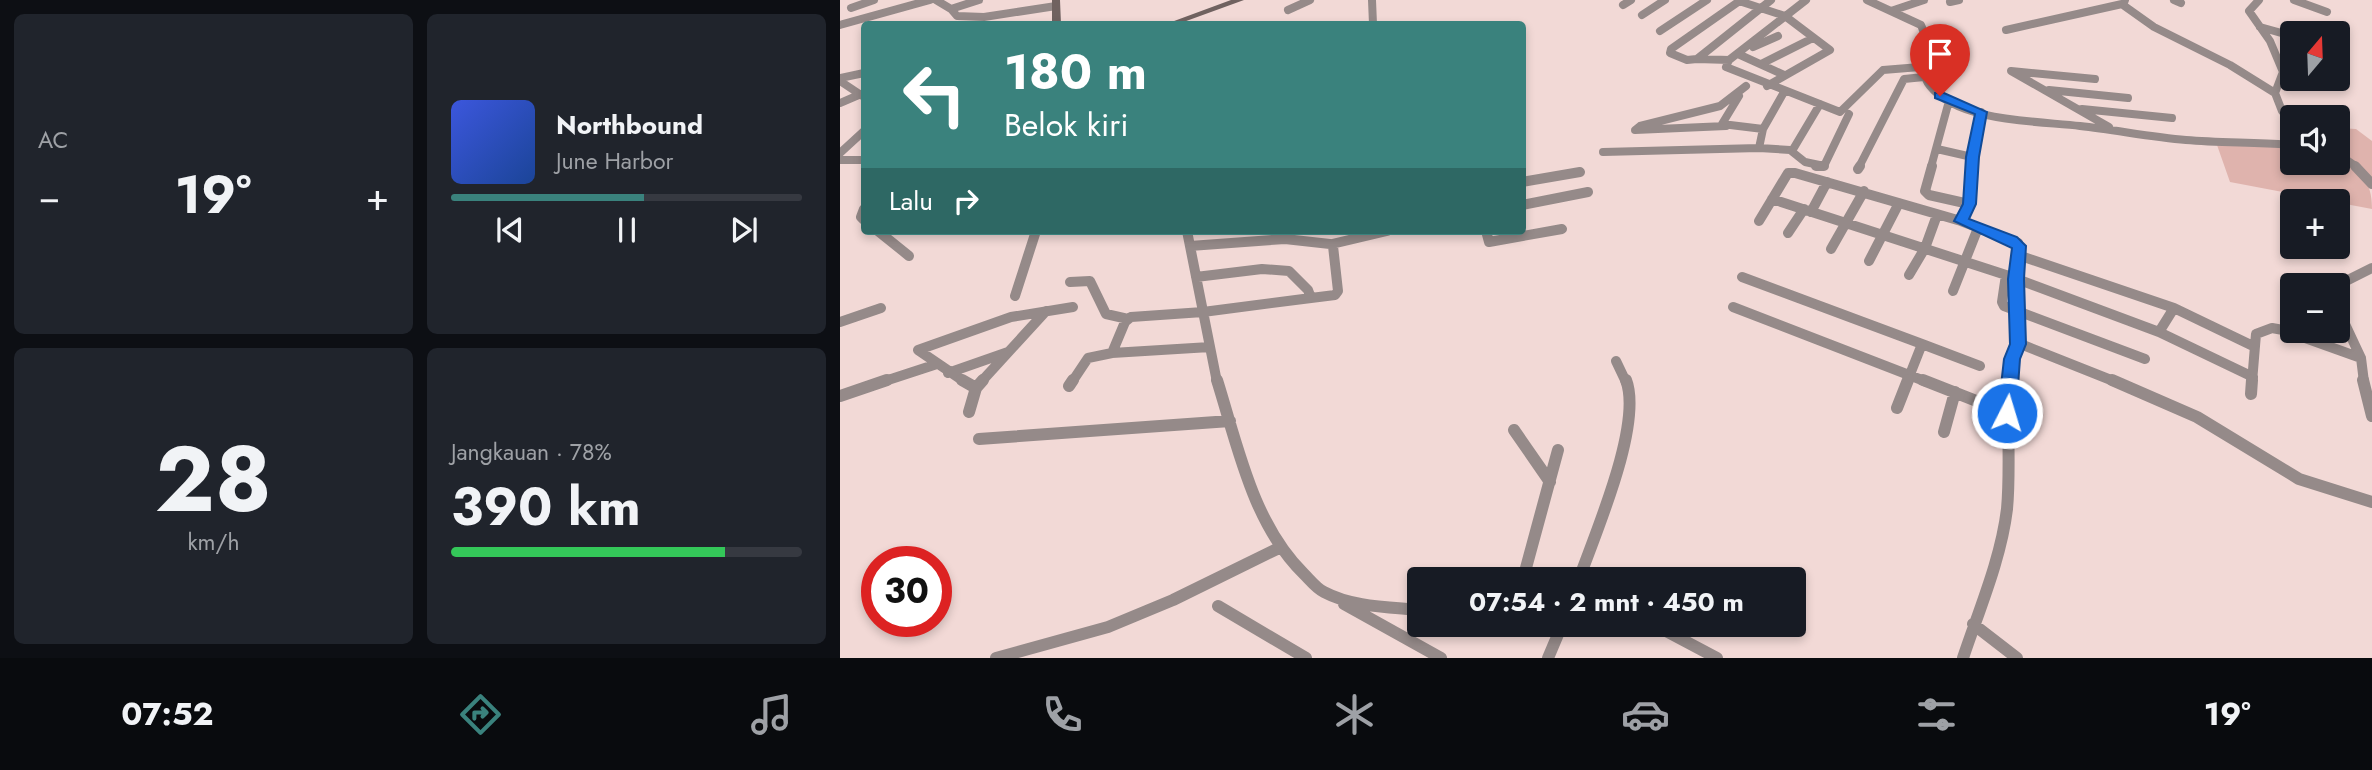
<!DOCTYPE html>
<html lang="id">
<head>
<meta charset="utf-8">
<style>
  body { margin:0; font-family:Jost,sans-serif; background:#20242c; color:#f1f3f6; height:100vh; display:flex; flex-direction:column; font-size:26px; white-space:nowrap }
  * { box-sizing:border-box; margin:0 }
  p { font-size:23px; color:#9ea1a6 }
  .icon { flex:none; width:38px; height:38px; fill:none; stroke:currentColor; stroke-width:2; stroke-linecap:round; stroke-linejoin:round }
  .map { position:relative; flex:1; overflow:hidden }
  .sheet { display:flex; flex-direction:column; gap:14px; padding:14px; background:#0d0f14; width:840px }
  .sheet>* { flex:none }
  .top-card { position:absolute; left:21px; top:21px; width:665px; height:214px; border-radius:7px; box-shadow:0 4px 10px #0003; background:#3a827d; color:#fff; overflow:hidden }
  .needle { width:46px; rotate:19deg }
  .controls { position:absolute; left:1440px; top:21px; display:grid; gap:14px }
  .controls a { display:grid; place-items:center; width:70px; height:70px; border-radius:7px; background:#171b24; box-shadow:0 4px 10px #0003; font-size:35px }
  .speed { position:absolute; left:21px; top:546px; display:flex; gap:14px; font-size:35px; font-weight:700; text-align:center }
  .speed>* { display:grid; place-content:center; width:91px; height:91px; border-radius:50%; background:#171b24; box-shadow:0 4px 10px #0003; line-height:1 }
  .speed .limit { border:10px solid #d22; background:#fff; color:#111 }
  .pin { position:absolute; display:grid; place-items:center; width:60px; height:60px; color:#fff; margin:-72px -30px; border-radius:50% 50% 50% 0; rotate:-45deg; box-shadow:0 0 7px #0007 }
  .pin .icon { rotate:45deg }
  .me { position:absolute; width:77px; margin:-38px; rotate:5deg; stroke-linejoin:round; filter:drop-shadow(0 0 5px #0008) }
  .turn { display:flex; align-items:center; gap:24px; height:147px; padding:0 28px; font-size:32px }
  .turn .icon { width:91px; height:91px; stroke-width:2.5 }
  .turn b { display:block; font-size:49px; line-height:60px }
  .then { display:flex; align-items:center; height:66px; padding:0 28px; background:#0003; gap:14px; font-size:26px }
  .big { font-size:52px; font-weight:700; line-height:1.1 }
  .sheet .card { flex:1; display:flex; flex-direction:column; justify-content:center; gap:10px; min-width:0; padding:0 24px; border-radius:10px; background:#20242c }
  .sheet .dial { align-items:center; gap:0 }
  .dial b { font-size:91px; line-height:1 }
  .song { display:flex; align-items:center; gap:21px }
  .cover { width:84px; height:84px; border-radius:10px; background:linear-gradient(135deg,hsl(230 70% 55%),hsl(220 70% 35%)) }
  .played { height:7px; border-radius:4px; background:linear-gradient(90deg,#3a827d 55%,#363941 55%) }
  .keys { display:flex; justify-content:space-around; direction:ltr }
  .heat { display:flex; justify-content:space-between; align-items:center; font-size:38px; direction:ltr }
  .charge { height:10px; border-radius:5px; background:linear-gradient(90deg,#34c759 78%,#363941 0) }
  .sheet .tiles { flex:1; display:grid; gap:14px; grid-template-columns:repeat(2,1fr) }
  .trip { position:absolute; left:567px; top:567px; width:399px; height:70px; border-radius:7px; background:#171b24; box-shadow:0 4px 10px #0003; font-weight:700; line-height:70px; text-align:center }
  .dock { display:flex; height:112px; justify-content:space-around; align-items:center; background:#090b0e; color:#9ea1a6 }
  .dock .icon { width:49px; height:49px }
  .dock .selected { color:#3a827d }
  .dock b { font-size:32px; color:#f1f3f6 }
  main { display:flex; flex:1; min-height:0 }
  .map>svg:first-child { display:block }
  .green { fill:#dfb3ad }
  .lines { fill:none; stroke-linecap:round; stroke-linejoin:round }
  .street-far2 { stroke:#958a89; stroke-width:8 }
  .street-far1 { stroke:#958a89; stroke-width:10 }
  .street { stroke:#958a89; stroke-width:12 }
  .secondary { fill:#706260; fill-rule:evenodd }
  .route { fill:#1a73e8; stroke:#114b97; stroke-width:2 }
</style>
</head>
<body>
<main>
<section class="sheet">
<div class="tiles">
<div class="card"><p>AC</p>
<div class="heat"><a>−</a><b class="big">19°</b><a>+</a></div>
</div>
<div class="card">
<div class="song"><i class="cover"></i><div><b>Northbound</b><p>June Harbor</p></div></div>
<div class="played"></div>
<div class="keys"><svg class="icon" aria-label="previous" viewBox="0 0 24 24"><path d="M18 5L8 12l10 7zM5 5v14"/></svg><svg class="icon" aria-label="pause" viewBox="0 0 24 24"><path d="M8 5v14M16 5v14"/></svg><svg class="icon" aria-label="next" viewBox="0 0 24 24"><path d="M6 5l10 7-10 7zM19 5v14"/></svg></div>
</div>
<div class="card dial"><b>28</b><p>km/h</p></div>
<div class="card"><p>Jangkauan · 78%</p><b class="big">390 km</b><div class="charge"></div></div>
</div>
</section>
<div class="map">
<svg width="1532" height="658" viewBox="0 0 1532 658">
  <rect width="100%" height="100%" fill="#f2d9d6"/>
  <path class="green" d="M1498 128 1516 129 1532 141V180L1498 152Z
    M1377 145 1452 148V163H1498V157C1521 173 1532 180 1532 209L1390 182Z"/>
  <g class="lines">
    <path class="street-far2" d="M96 0 111 9 139 0
      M532 0 533 24
      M901 0 831 49 830 53 847 60 857 59 931 0
      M1027 0 1081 25C1091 45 1075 67 1090 86 1118 122 1198 121 1240 126 1276 130 1311 137 1346 140 1381 143 1417 142 1452 145
      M1285 0 1283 5 1314 27 1390 65 1435 93 1442 111 1452 123
      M1334 0 1341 3
      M1419 0 1409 11 1430 41 1443 72 1435 93
      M1454 0 1487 12
      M899 1 945 16 990 50 927 86
      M1110 2 1119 0
      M783 5 791 0
      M11 8 34 0
      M111 9 117 16 144 17 216 6
      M448 10 470 0
      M1051 11 1084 0
      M802 15 825 0
      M0 25 90 0
      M1420 27 1452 36
      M1166 30 1282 4
      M820 31 867 0
      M913 47 938 36
      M898 54 944 75
      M857 59 889 60 966 0
      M889 60 886 67 1000 112 1043 70 1080 67
      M921 64 973 38
      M0 78 24 73
      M1255 79 1171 71 1269 127
      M0 81 24 97
      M1209 90 1288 98
      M899 96 882 124 923 129
      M0 103 21 94
      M1242 109 1332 118
      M886 126 795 130 800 126 880 106 906 86
      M919 148 950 150 965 162 984 166 1009 114
      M1097 149 1132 157
      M952 151 980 104
      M763 152 919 148 923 129 944 92
      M0 153 24 131
      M1498 154 1517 167
      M0 160H24
      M1019 167 1064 79 1084 77
      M1091 167 1109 101
      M1131 167 1141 112"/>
    <path class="street-far1" d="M976 166H984
      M1092 166 1085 191 1089 195 1129 204
      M1515 166 1532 184
      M1018 169 1020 166
      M682 182 740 172
      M932 199 1166 275 1319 332 1413 377
      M682 205 748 192
      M24 209 21 217 24 220
      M971 212 987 182
      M919 221 948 173H955L1121 221 1178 243V343L1172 359 1170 382
      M1121 221 1129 204 1131 166
      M38 231 69 256
      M347 231 377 382
      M646 231 649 242 722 229
      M948 233 964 209
      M492 244 547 231
      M350 246 445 239 490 244 493 246 498 291 495 295 471 298
      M991 249 1024 191
      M1178 255 1334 308 1413 346
      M1029 261 1059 203
      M1069 275 1085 248 1097 215
      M1166 275 1162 302 1164 306 1305 359
      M356 277 422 269 449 271 468 290 471 298 363 312 291 317 285 322 272 353 370 347
      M902 277 1082 344 1067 382
      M230 282 250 281 266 314 288 319
      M1498 285 1532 268
      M1113 291 1138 228
      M175 296 196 231
      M893 307 1087 382
      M1498 309 1521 358 1524 382
      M0 322 41 308
      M1319 332 1334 308
      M1178 343 1276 382
      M1082 344 1140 366
      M776 361 786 382
      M108 373 168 352
      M42 382 97 364
      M125 382 78 350 171 317 233 307
      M141 382 206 311
      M232 382 248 358 272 353
      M1412 382 1416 334 1432 328 1443 330 1521 358"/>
    <path class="street" d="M122 380 136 388 129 412
      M377 380C398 447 413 524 464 574 470 580 477 589 484 592 512 607 548 607 579 610
      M1083 380 1167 413
      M1272 380 1357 417 1459 479 1532 502
      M1523 380 1532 416
      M229 386 233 380
      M136 388 143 380
      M1411 394 1412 380
      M0 396 47 380
      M1057 408 1068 380
      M674 430 710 482
      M1104 432 1115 392
      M139 439 390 421
      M683 579 718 450
      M739 579C755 534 803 424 786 380
      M504 604 601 658
      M378 606 466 658
      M1133 624 1177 658
      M802 625 826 631 877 658
      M156 658 268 627 333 600 441 547
      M708 658 722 625
      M1123 658C1139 610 1161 559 1167 509 1171 467 1166 423 1170 380"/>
    <path class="secondary" d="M212 0H220L221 24H212Z
      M391 0H404L338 24H326Z"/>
  </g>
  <path class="route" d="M1095 93H1104L1147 112 1139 157 1136 204 1129 219 1177 237 1186 246 1184 279 1186 344 1180 359 1176 413 1173 418H1161L1158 413 1164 359 1170 344 1168 279 1172 248 1114 221 1123 204 1126 157 1135 114 1095 98Z"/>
</svg>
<div class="controls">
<a><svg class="needle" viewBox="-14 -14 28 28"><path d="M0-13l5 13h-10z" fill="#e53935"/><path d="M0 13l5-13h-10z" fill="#9ea1a6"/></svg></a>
<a><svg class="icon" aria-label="sound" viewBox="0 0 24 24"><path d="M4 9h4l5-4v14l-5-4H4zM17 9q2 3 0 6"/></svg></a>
<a>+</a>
<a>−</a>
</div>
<div class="speed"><div class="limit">30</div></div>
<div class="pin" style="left:1100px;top:96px;background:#d93025"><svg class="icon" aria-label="arrive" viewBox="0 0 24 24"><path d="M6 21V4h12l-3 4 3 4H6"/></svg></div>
<svg class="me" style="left:1167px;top:413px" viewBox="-20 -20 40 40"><circle r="17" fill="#1a73e8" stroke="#fff" stroke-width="3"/><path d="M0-11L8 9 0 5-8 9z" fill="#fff"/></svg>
<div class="trip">07:54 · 2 mnt · 450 m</div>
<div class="top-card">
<div class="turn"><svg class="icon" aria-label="left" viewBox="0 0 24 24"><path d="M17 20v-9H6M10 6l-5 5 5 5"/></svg><div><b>180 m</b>Belok kiri</div></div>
<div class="then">Lalu<svg class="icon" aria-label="right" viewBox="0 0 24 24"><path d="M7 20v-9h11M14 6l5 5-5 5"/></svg></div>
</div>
</div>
</main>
<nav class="dock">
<b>07:52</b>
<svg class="icon selected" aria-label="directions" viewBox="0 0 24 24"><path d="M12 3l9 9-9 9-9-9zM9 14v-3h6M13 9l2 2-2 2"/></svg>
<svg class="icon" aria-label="music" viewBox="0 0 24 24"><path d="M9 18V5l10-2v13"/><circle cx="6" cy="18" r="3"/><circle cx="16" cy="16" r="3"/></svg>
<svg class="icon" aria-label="phone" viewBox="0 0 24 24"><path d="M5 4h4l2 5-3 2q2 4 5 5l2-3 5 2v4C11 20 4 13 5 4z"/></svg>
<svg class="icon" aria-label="climate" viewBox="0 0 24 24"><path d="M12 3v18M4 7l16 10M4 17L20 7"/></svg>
<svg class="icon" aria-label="car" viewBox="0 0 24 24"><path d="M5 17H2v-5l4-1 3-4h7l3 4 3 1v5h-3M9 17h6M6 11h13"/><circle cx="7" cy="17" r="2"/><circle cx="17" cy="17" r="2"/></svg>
<svg class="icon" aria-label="filters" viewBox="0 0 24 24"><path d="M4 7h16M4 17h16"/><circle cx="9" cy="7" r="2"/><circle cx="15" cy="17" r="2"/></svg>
<b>19°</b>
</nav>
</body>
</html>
